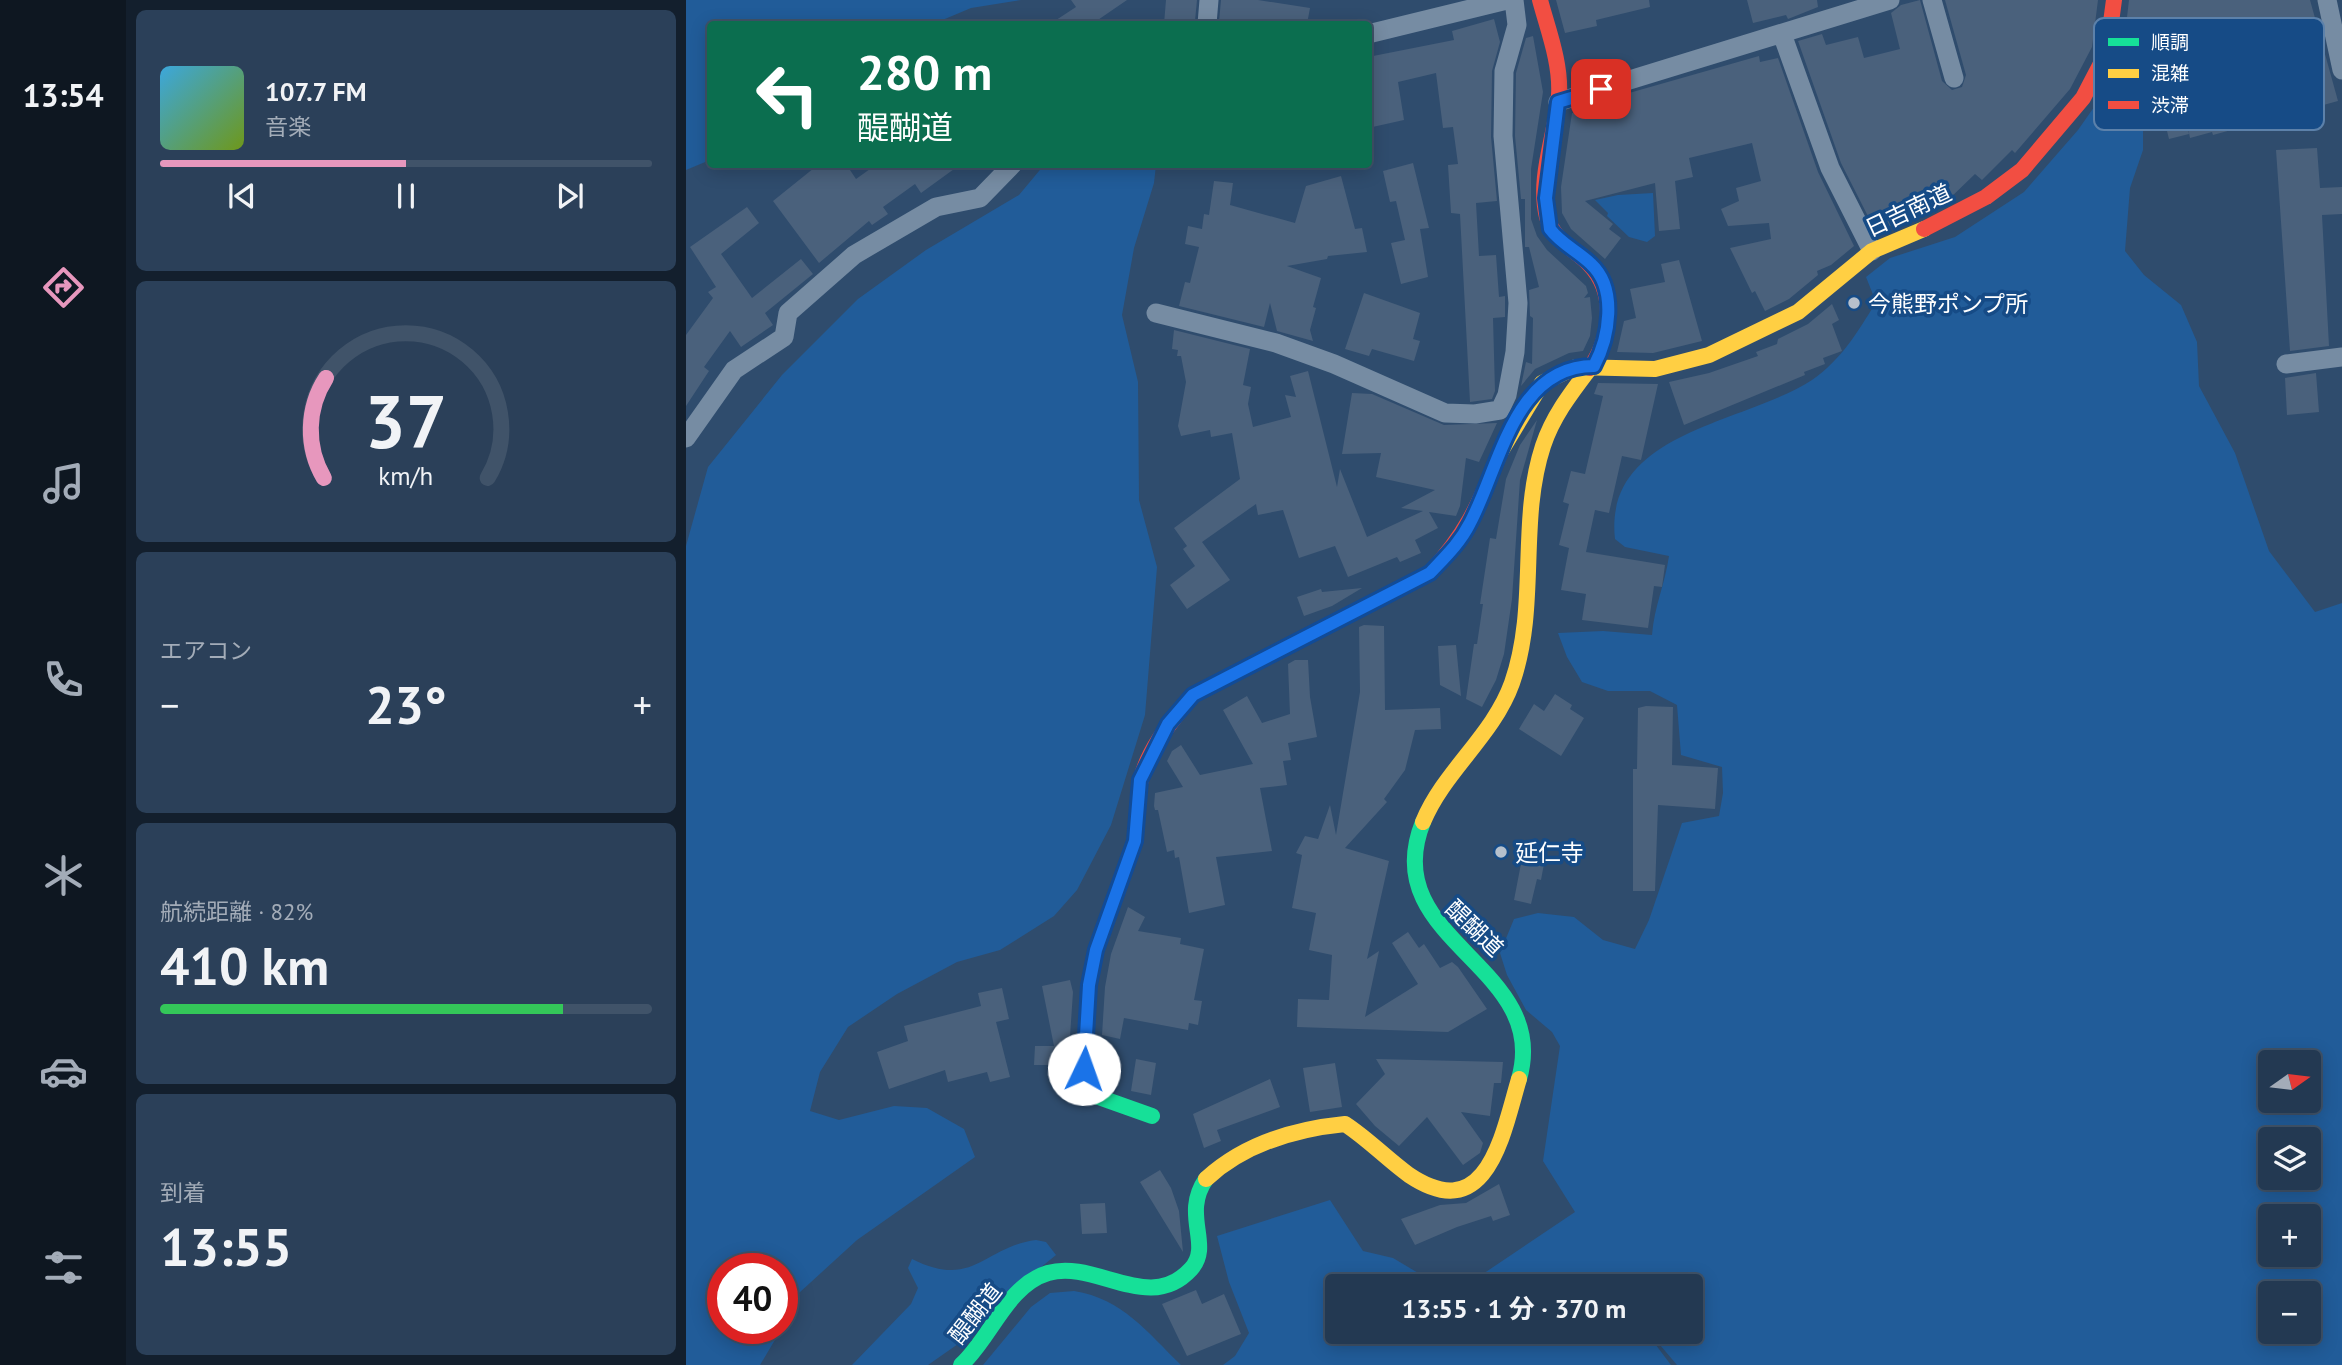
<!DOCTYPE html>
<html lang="ja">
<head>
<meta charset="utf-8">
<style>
  body { margin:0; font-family:"PT Sans","Noto Sans JP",sans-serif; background:#2b4059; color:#f1f3f6; height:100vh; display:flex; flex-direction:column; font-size:26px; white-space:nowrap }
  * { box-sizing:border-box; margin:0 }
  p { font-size:23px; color:#a3acb8 }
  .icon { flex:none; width:38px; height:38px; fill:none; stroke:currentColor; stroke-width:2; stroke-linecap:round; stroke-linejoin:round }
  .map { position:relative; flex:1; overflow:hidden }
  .panel { display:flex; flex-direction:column; gap:10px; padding:10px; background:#131f2d; width:560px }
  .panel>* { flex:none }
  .guide { position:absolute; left:21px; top:21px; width:665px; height:147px; border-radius:7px; box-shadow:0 4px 18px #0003,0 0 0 2px #405369; background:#0b6e4f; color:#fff; overflow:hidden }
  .needle { width:46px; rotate:76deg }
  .controls { position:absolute; left:1572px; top:1050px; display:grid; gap:14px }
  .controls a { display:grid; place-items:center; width:63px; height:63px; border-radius:7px; background:#233952; box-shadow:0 4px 18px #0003,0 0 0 2px #405369; font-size:35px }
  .speed { position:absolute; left:21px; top:1253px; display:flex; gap:14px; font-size:35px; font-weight:700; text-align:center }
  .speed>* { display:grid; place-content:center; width:91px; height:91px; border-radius:50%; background:#233952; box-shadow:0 4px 18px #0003,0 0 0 2px #405369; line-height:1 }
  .speed .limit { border:10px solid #d22; background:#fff; color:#111 }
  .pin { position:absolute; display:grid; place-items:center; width:60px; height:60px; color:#fff; margin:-30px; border-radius:14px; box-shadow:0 4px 10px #0006 }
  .me { position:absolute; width:77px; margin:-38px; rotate:3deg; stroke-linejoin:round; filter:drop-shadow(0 0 5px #0008) }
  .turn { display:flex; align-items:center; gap:24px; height:147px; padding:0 35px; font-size:32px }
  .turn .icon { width:91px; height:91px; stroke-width:2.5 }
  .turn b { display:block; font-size:49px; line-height:60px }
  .big { font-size:52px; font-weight:700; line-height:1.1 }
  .panel .widget { flex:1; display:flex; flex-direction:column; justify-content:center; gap:10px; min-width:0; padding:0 24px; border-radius:10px; background:#2b4059 }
  .panel .dial { align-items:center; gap:0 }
  .dial svg { height:182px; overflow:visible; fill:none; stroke:#405369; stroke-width:7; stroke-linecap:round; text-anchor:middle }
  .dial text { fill:#f1f3f6; stroke:none }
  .song { display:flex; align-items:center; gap:21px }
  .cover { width:84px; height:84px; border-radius:10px; background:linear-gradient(135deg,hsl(200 70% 55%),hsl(80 70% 35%)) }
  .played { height:7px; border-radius:4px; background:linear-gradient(90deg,#e797bd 50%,#405369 50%) }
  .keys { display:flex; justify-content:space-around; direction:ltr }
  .heat { display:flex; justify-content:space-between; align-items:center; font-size:38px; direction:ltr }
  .charge { height:10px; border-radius:5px; background:linear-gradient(90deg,#34c759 82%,#405369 0) }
  .trip { position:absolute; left:639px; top:1274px; width:378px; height:70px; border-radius:7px; background:#233952; box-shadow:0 4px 18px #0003,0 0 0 2px #405369; font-weight:700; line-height:70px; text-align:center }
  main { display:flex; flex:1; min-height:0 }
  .tab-bar { display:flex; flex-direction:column; width:126px; justify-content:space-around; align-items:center; background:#0e1721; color:#a3acb8 }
  .tab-bar .icon { width:49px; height:49px }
  .tab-bar .current { color:#e797bd }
  .tab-bar b { font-size:32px; color:#f1f3f6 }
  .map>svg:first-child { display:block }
  .green { fill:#215c99; fill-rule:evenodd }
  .building { fill:#4a617c }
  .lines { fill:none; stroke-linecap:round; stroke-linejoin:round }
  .street { stroke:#768ca3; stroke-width:19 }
  .fast { stroke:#16e098; stroke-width:16 }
  .slow { stroke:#ffcf43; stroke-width:16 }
  .jam { stroke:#f24e42; stroke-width:16 }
  .route-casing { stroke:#114b97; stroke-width:18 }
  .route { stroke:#1a73e8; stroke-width:12 }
  .poi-dot { fill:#b6c0cc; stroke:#164b86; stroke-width:2.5 }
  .labels { text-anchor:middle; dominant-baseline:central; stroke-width:7; stroke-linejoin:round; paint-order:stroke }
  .street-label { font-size:23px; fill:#fff; stroke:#164b86 }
  .poi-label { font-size:23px; fill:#fff; stroke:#164b86; text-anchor:start }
  .key { fill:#164b86; stroke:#5c81aa; stroke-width:2 }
  .key-label { font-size:19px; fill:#fff }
</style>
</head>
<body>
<main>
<nav class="tab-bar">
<b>13:54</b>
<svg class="icon current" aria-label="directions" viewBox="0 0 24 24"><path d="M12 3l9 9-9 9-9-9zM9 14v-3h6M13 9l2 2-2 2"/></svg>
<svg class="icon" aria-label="music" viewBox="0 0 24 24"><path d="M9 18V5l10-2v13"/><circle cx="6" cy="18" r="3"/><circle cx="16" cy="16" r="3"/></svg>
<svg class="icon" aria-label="phone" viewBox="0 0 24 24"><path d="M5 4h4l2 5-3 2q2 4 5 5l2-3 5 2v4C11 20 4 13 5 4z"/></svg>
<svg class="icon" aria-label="climate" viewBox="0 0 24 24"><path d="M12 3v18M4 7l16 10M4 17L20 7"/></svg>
<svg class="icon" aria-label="car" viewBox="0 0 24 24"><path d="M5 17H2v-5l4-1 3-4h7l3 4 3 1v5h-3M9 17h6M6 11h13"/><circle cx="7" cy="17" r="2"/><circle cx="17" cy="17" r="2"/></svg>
<svg class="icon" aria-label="filters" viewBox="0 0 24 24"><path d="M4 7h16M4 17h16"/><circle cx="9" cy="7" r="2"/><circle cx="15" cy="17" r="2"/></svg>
</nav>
<section class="panel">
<div class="widget">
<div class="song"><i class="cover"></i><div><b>107.7 FM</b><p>音楽</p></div></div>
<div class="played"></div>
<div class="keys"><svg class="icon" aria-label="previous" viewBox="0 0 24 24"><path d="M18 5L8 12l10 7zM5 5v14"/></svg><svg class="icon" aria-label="pause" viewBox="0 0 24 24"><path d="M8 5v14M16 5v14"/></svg><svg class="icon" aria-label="next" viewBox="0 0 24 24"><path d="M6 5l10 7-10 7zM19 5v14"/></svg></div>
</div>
<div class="widget dial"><svg viewBox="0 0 100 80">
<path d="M14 69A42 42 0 1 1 86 69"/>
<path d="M14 69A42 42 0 0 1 15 25" stroke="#e797bd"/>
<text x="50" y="56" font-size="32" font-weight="700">37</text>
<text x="50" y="72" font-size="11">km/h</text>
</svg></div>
<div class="widget"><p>エアコン</p>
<div class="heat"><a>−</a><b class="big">23°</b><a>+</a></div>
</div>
<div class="widget"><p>航続距離 · 82%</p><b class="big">410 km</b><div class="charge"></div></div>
<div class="widget"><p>到着</p><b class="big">13:55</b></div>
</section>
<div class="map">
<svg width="1656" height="1365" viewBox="0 0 1656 1365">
  <rect width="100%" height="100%" fill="#2f4c6d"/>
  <path class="green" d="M0 0H335L285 8 247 24H24V160L0 170Z
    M1440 81 1457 99V150L1444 188 1439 251 1458 275 1495 305 1511 342 1513 386 1549 453 1583 551 1629 612 1656 603V1365H991L963 1332H1004V1286H779L889 1212 857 1161 874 1046 866 1032 840 1010 821 975 814 953 828 919 852 913 888 917 917 940 949 949 963 920 996 823 1033 816 1037 793 1036 767 995 755 991 705 964 691H922L896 682 881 657 872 633 917 631 966 635C968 607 979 584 983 556L939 547 929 539C917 431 1059 424 1126 380 1155 360 1172 332 1190 302L1180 277 1204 258 1269 237 1338 192 1392 130 1420 90ZM1584 1062H1622V1101H1584ZM1584 1139H1622V1178H1584ZM1584 1216H1622V1255H1584ZM1584 1293H1622V1332H1584Z
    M358 165H470L468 183 448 248 436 315 452 382 453 500 471 567 459 715 425 825 391 890 368 916 314 950 271 962 211 994 162 1027 134 1072 124 1111 153 1120 208 1106 241 1108 278 1129 289 1157 171 1240 113 1293 96 1327V1269H37V1328H96L74 1365H0V546L22 467 96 375 172 299 240 250 333 195Z
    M967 193 969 236 961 242 943 237 921 216 922 213 909 200 932 195Z
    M644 1200 677 1251 707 1258 754 1286H651V1332H960L985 1365H537L549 1356 563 1333 543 1282 531 1236Z
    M350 1240 360 1242 370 1255 306 1307 282 1337 242 1365H166L225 1304 232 1288 222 1268 226 1259C288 1290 297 1247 350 1240Z
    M388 1291C437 1299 461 1332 495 1365H297L345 1307 364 1293Z"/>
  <path class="building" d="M385 0H441L406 24H364L390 7Z
    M480 0H511L509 21H505V24H478Z
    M535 0H572L624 8 621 24 533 22Z
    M870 0H963L964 7 910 20 911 26 879 33Z
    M1061 0H1131L1132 7 1102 19 1100 15 1067 23Z
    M1234 0 1256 81 1266 90 1276 87 1280 75 1259 0H1412L1406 47 1384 89 1329 153 1326 150 1296 180 1289 174 1261 201 1190 232 1155 163 1112 41 1136 34 1140 45 1172 37 1178 58 1214 49 1205 13 1215 5Z
    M1443 0H1624L1652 101 1527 135 1526 132 1504 138 1500 118 1624 85 1622 64 1615 49 1602 52 1600 43 1537 61 1538 65 1515 71H1494L1493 65 1487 67 1481 41 1460 47 1438 43Z
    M808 19 814 42 806 71 805 137 811 201 790 203 793 256 810 255 813 297 819 296V317L807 318 809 391 806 399 784 402 774 214 765 213 762 165 772 164 767 127 757 128 750 73 712 82 718 120 682 128V57L768 40 766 31Z
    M847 36 857 92 845 169V219L851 236 861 250 900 286 902 293 898 298 904 297 906 318 904 336 897 351 883 353 849 369 835 386 840 362 846 364 847 318 844 316 843 290 853 287 843 247H839V199H835L829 136 830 73 840 38Z
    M1073 56 1074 62 1092 58 1132 172 1168 246 1145 265 1131 271 1132 275 1103 299 1079 311 1069 291 1066 293 1044 248 1085 239 1083 223 1042 226 1035 209 1053 201 1050 188 1075 181 1066 143 1003 158 1007 177 989 181 994 229 973 231 969 183 899 201 927 224 923 229 935 238 919 259 885 229 876 213 875 187 886 113 927 115 922 99Z
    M1498 114 1503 134 1483 139 1478 119Z
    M1631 148 1634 188 1656 187V214L1636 215 1643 346 1604 351 1590 150Z
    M727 163 743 228 734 229 742 277 715 284 705 243 719 240 710 201 704 202 697 171Z
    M133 164H160L170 179 191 164H275L235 193 229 184 197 207 202 214 186 225 183 221 133 263 87 201Z
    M655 176 669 229 676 228 681 252 642 256 641 259 601 266 635 278 627 307 630 308 624 330 627 341 591 331 584 303 578 327 493 306 499 282 504 283 513 247 499 244 502 226 516 229 518 214 523 215 528 181 547 183 544 205 609 223 620 186Z
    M61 207 73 223 35 254 66 298 115 259 127 274 79 313 87 325 55 347 44 331 18 367 23 371 0 406V335L27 298 22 292 30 287 4 247Z
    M993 260 1016 341 967 353 931 352 938 321 950 318 944 289 979 282 975 264Z
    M678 293 734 313 727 339 734 341 728 361 686 349 683 356 659 349Z
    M1146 304 1153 320 1146 324 1156 351 1137 358 1139 364 1118 372 1119 375 998 425 983 382 1023 373 1072 356 1070 352 1091 344 1092 339 1122 324Z
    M488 330 564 349 557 385 565 387 562 404 567 427 605 417 599 395 610 397 604 376 622 371 651 487 654 469 681 537 737 511 715 508 749 490 690 477 695 453 656 454 666 393 686 394 758 425 811 423 793 462 780 458 774 506 770 516 743 512 752 528 729 540 735 553 714 562 711 557 662 577 649 546 613 558 597 510 572 515 570 504 516 542 544 580 501 609 484 585 509 566 497 549 501 546 488 528 554 479 546 433 525 437 524 430 495 436 492 426 500 382 495 356H491L492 350 486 349Z
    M1630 373 1633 412 1601 415 1599 378Z
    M912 383 972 384 955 460 936 456 923 513 909 510 900 552 979 565 976 587 968 586 962 628 896 620 900 594 875 590 883 548 873 545 883 504 877 502 885 471 899 474 917 396 908 394Z
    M851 420 834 480 826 599 818 654 810 680 796 707 780 699 788 644H791L797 604H794L804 538 810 539 820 479 834 445Z
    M676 588 646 606 618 616 611 597 635 589 636 592Z
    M678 625 698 626 699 710 754 708 755 729 729 730 719 770 698 799 701 802 659 848 703 861 681 959 693 951 679 1017 732 984 706 943 722 932 733 948 738 944 754 968 766 962 772 967 801 1009 762 1032 611 1027 612 999 643 1000 646 955 623 950 630 913 606 908 616 855 610 853 619 836 632 839 644 805 650 835 674 692 673 627Z
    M770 645 775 696 754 685 752 646Z
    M609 660H622L624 697 631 737 602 743 605 760 597 761 601 785 574 788 586 851 530 857 539 905 503 913 493 857 489 858 488 850 481 852 472 810H469L468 806 469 793 497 787 481 761 486 751 495 745 514 775 567 764 537 710 561 696 576 723 604 714 602 664Z
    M869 694 886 705 884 709 898 718 875 756 833 729 848 704 858 711Z
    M960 706 987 707 986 765 1032 768 1029 809 972 805 969 891H947V769H951L952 708Z
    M838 848 860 853 855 880 851 879 845 904 828 900Z
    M442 907 459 917 452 931 495 938 494 944 518 949 508 1000 516 1001 512 1025 503 1023 502 1030 438 1018 434 1039 416 1035 419 987 425 954Z
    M384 980 387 992 382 1066 375 1083 372 1065H348L349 1046H368L356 986Z
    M316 988 323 1019 310 1022 324 1077 304 1082 301 1072 262 1082 259 1070 203 1089 191 1052 222 1041 218 1026 295 1006 292 993Z
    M450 1059 470 1063 465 1095 445 1091Z
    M690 1059 817 1062 815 1083H808L804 1116 775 1112 797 1143 794 1153 777 1165 741 1117 713 1146 689 1126 670 1104 699 1074Z
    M649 1063 656 1107 624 1112 617 1068Z
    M584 1079 594 1107 531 1130 535 1141 518 1148 507 1114Z
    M474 1170 485 1188 493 1211 497 1252 454 1182Z
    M813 1184 824 1215 807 1221 805 1216 771 1227 729 1245 715 1219 754 1205 780 1203Z
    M419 1203 421 1233 396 1234 394 1204Z
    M510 1290 516 1304 538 1294 555 1334 501 1356 476 1304Z"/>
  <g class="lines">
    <path class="street" d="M1246 0 1268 78
      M1641 0 1656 70
      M521 24 523 0
      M682 34 821 0
      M1096 34 1144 168 1186 251
      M1421 52 1472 69 1487 98 1610 68
      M872 102 1204 0
      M470 313 590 343 648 364 759 413 789 414 814 410 821 395 829 352 832 303 817 136 818 71 831 25 828 0
      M1600 364 1656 357
      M0 438 48 370 98 337 102 313 168 255 250 207 294 198 327 164"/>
    <path class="fast" d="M453 791 449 841 410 950 403 985 398 1069 390 1089 466 1116
      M737 822C689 941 866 965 833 1079
      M275 1365C305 1338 321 1285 362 1273 410 1259 463 1315 505 1269 527 1245 495 1215 520 1179"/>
    <path class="slow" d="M815 451 856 383 890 367 969 369 1023 355 1112 312 1186 251 1238 229
      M737 822C758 771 807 736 826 683 853 606 832 522 857 446 867 416 885 393 904 368
      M520 1179C558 1144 609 1129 659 1124 682 1139 701 1159 723 1175 802 1228 817 1132 833 1079"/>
    <path class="jam" d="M854 0C862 30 875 63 873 95 870 135 851 177 861 217 867 240 888 249 903 264 931 293 925 338 904 368
      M1238 229 1300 197 1336 170 1397 98 1421 52 1428 0
      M453 791C456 756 485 721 507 695L744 573C783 531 793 503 815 451"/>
  </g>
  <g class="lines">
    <defs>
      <path id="route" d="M398 1069 403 985 410 950 449 841 454 780 482 724 507 695 744 573C759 557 774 543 784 523 814 467 828 366 908 366 923 338 932 289 905 264 892 251 875 244 864 229L860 198 872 102 915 89"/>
    </defs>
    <use href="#route" class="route-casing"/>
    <use href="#route" class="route"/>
  </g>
  <g class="poi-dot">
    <circle cx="1168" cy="303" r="7"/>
    <circle cx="815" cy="852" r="7"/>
  </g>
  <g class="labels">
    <g class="street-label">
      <text transform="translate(1222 210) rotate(-25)">日吉南道</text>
      <text transform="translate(789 928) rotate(44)">醍醐道</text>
      <text transform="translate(289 1313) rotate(-52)">醍醐道</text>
    </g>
    <g class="poi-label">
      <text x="1182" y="303">今熊野ポンプ所</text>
      <text x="829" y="852">延仁寺</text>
    </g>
  </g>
  <rect x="1408" y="18" width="230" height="112" rx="10" class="key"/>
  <rect x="1422" y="38" width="31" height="8" fill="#16e098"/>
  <rect x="1422" y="69" width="31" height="9" fill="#ffcf43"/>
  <rect x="1422" y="101" width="31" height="8" fill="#f24e42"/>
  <g class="key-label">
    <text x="1465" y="49">順調</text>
    <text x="1465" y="80">混雑</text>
    <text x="1465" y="112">渋滞</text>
  </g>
</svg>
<div class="controls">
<a><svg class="needle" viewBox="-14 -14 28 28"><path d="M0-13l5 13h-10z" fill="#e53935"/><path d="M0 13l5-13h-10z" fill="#a3acb8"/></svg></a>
<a><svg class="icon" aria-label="layers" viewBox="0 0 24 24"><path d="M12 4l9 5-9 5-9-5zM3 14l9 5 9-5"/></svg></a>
<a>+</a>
<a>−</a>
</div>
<div class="speed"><div class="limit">40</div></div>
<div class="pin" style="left:915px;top:89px;background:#d93025"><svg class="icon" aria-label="arrive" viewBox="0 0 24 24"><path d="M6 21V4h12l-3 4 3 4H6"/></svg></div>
<svg class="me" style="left:398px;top:1069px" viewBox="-20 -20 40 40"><circle r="19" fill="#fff"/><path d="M0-13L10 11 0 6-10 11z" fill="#1a73e8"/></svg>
<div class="trip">13:55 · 1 分 · 370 m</div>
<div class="guide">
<div class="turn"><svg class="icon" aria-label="left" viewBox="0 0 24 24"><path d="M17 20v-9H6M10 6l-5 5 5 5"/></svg><div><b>280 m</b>醍醐道</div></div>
</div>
</div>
</main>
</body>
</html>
